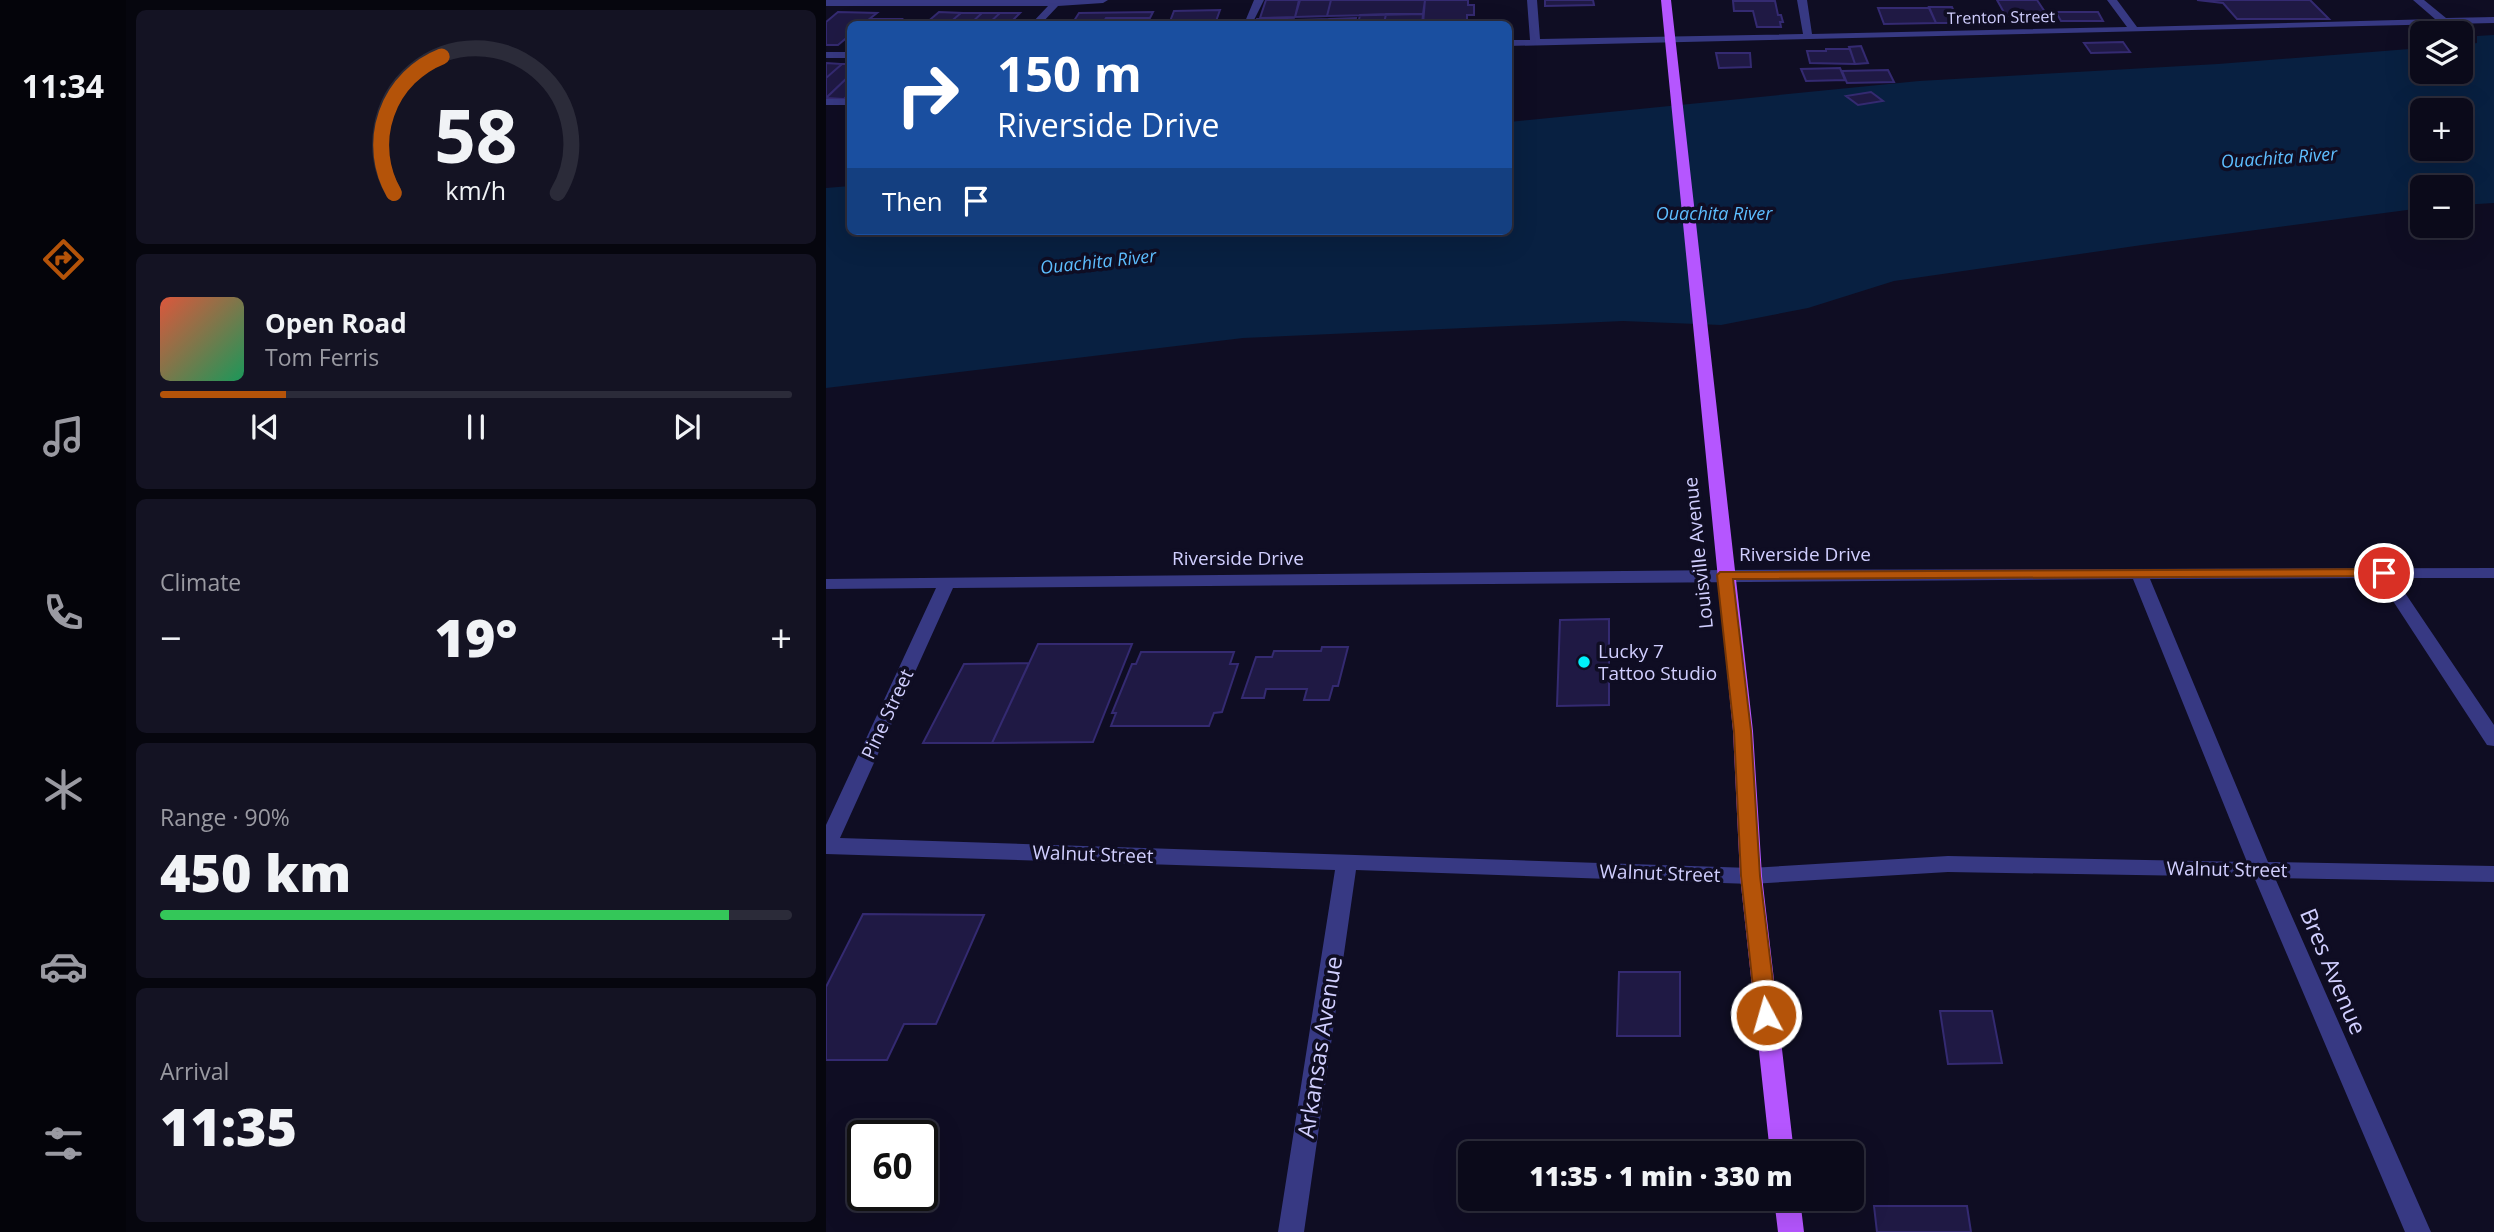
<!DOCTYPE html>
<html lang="en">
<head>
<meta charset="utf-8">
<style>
  body { margin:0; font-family:"Open Sans",sans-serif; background:#141323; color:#f1f3f6; height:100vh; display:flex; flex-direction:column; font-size:26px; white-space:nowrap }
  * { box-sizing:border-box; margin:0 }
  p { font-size:23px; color:#9a9aa2 }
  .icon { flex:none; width:38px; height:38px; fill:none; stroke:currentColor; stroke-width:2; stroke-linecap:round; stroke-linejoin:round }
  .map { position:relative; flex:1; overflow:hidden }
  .side { display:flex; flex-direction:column; gap:10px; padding:10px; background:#06060e; width:700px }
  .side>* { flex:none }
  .hud { position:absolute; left:21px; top:21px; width:665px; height:214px; border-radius:10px; box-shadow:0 7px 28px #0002,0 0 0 2px #2b2b39; background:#1a4fa0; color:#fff; overflow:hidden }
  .buttons { position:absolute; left:1584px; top:21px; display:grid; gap:14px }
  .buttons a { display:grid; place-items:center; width:63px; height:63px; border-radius:10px; background:#0b0a1a; box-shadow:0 7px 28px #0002,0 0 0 2px #2b2b39; font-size:35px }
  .speed { position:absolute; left:21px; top:1120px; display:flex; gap:14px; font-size:35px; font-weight:700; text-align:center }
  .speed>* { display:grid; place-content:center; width:91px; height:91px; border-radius:50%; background:#0b0a1a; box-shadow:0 7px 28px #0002,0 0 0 2px #2b2b39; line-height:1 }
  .speed .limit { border:4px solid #111; border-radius:10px; background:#fff; color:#111 }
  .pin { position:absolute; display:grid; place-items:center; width:60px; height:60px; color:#fff; margin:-30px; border:4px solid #fff; border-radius:50%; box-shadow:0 2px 7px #0007 }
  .me { position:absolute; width:77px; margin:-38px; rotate:354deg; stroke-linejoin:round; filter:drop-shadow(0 0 5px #0008) }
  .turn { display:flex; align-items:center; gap:24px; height:147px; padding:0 35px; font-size:32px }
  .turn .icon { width:91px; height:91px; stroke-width:2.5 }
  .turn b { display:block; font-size:49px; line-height:60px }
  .then { display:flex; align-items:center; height:66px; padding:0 35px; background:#0003; gap:14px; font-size:26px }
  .big { font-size:52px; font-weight:800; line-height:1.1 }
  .side .card { flex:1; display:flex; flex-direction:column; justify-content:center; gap:10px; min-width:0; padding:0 24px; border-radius:10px; background:#141323 }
  .side .dial { align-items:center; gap:0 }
  .dial svg { height:182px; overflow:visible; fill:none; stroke:#2b2b39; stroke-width:7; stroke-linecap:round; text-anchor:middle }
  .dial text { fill:#f1f3f6; stroke:none }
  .song { display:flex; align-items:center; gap:21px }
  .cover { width:84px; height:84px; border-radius:10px; background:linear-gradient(135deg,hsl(10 70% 55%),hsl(150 70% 35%)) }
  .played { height:7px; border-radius:4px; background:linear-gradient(90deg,#b45309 20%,#2b2b39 20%) }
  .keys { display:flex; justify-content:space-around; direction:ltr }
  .heat { display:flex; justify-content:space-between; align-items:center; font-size:38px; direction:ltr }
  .charge { height:10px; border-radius:5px; background:linear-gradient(90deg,#34c759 90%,#2b2b39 0) }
  .trip { position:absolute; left:632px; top:1141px; width:406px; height:70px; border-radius:10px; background:#0b0a1a; box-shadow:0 7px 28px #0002,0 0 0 2px #2b2b39; font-weight:800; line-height:70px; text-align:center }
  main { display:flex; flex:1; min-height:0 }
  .menu { display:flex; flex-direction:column; width:126px; justify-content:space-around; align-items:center; background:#04040a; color:#9a9aa2 }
  .menu .icon { width:49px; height:49px }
  .menu .active { color:#b45309 }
  .menu b { font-size:32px; color:#f1f3f6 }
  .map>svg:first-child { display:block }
  .water { fill:#082041; fill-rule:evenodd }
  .building { fill:#1f1944; stroke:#342a71; stroke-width:2 }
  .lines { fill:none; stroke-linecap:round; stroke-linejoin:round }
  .minor { fill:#373983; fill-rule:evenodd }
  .major { fill:#b556ff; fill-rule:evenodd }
  .route { fill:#b45309; stroke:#753606; stroke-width:2 }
  .poi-dot { fill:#00f0fa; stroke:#0f0d23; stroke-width:2.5 }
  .labels { text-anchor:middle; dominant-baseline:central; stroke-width:7; stroke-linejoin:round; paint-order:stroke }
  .far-street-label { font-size:16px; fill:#d1cfff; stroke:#0f0d23 }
  .far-water-label { font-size:18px; font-style:italic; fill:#5dbeff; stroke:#0f0d23 }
  .street-label { font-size:19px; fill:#d1cfff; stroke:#0f0d23 }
  .poi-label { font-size:19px; fill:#d1cfff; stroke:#0f0d23; text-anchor:start }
  .near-street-label { font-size:23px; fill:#d1cfff; stroke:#0f0d23 }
</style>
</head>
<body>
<main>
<nav class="menu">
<b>11:34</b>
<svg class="icon active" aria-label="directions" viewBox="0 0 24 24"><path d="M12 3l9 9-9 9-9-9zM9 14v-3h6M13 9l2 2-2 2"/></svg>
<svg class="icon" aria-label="music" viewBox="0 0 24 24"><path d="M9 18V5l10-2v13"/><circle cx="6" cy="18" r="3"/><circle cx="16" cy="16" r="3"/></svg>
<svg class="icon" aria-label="phone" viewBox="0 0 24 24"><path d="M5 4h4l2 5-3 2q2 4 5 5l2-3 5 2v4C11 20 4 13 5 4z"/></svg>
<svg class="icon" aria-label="climate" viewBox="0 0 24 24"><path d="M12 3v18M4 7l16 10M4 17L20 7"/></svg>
<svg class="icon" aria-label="car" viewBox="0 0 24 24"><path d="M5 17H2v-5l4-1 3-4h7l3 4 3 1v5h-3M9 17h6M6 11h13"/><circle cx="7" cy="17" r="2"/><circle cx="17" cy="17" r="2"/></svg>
<svg class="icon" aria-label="filters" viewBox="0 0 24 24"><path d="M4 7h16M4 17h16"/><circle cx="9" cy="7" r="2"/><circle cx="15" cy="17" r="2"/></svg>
</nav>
<section class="side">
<div class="card dial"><svg viewBox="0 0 100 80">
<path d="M14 69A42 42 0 1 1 86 69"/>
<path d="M14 69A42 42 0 0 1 35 9" stroke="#b45309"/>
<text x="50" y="56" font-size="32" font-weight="700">58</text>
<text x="50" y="72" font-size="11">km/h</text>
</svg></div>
<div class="card">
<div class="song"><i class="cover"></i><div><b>Open Road</b><p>Tom Ferris</p></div></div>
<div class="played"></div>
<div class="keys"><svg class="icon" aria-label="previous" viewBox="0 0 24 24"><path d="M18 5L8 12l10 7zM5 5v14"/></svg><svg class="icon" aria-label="pause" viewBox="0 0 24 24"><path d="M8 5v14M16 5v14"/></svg><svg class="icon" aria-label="next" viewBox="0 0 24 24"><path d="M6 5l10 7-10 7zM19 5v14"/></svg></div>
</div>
<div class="card"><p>Climate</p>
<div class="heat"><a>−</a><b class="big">19°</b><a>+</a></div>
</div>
<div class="card"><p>Range · 90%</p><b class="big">450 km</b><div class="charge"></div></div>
<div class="card"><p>Arrival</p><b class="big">11:35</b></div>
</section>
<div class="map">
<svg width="1668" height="1232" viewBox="0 0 1668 1232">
  <rect width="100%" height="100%" fill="#0f0d23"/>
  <path class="water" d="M1668 35V203L1635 205 1634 187H1596V208L1316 245 1068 281 982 308 895 325 797 321 417 338 0 388V188L24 186V231H682L683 122 1093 81 1392 64 1596 48V72H1634L1635 45 1651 43V36ZM1596 110H1634V149H1596Z"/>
  <path class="building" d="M440 0H473L469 17 434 18Z
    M474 0H505L501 16 469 17Z
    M505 0H599L597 14 501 16Z
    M599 0H642V5H648V15H641V21H648V24H597Z
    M719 0H767L768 5 719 6Z
    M1171 0H1211L1221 15 1180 16Z
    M1371 0H1484L1503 19H1411L1397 3Z
    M907 1H949L952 15H955L957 22H954L955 27H931L927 11H908Z
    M1103 7H1126L1133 23H1110Z
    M1052 8H1103L1110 23 1058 24Z
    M394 10 389 24H343L348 11Z
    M12 12 51 13 37 24H24V35L12 45H0V22Z
    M113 12 135 13 122 24H99Z
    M327 12 324 18H280L276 24H246L253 13Z
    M1230 12H1272L1277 21H1235Z
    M135 13H156L144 24H122Z
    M156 13H174L162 24H144Z
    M174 13H194L183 24H162Z
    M560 14 558 24H532L534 15Z
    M560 14H597L596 24 558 23Z
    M468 18 467 24H430L431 19Z
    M530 18 529 24H501L503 19Z
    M44 19H75L68 24H37Z
    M503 19 501 24H467L469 20Z
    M1297 42 1304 52 1265 53 1258 43Z
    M1035 46 1042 63 1029 64 1023 47Z
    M1000 49H1024L1029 64 984 63 981 51H1000Z
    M890 53H924L925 67 893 68Z
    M0 63 16 64 0 78Z
    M16 64H24V75L0 98V78Z
    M1014 68 1019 80 980 81 975 69Z
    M1062 70 1068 82 1021 83 1016 71Z
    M24 75V93L18 99 0 98Z
    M1045 92 1057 101 1032 105 1020 96Z
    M783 619V705L731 706 734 620Z
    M212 644H306L267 742 166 743Z
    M496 647H522L512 686H507L503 700H478L481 689H440L438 698H416L430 657H446L448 651H495Z
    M315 652H408L404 664H412L396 712 388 713 383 726H285L290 713H286L306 664H310Z
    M203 663 166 743H97L138 664Z
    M37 914 158 915 110 1024H78L61 1060H0V987Z
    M793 972H854V1036H791Z
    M1114 1011H1166L1176 1063 1122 1064Z
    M1048 1206H1141L1145 1232H1051Z"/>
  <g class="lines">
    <path class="minor" d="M0 0H282L277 3 232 6 215 24H205L222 6H0Z
      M428 0H438L426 24H418Z
      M701 0H711L714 39 977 34 971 0H981L986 34 1301 27 1281 0H1291L1311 27 1609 19 1587 0H1598L1620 18 1668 17V23L682 46V40H704Z
      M0 52H24V58H0Z
      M0 99H24V105H0Z
      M1668 568V578H1569L1668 725V746L1661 745 1552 578 1324 579 1442 862 1668 866V882L1449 878 1605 1232H1579L1428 877 1122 872 925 884 530 870 478 1232H452L509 870 0 854V825L110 588 0 589V579L899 570ZM1307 579 1421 862 1122 856 925 868 14 838 127 588Z"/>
    <path class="major" d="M835 0H845L927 731 936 876 968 1153H944L914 876 907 731Z
      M948 1199H974L978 1232H952Z"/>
  </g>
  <path class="route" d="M1558 569 1563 570 1565 573 1563 576 907 579 925 731 934 876 951 1015 948 1021 940 1023 933 1021 930 1015 915 876 908 731 891 575 894 572Z"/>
  <circle class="poi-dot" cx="758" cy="662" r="7"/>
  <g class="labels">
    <g class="far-street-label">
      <text transform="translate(1175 17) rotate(-1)">Trenton Street</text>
    </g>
    <g class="far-water-label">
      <text transform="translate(1453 157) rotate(-4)">Ouachita River</text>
      <text x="888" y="213">Ouachita River</text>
      <text transform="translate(272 261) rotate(-6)">Ouachita River</text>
    </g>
    <g class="street-label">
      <text transform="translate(872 553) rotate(-96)">Louisville Avenue</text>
      <text x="979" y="554">Riverside Drive</text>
      <text x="412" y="558">Riverside Drive</text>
      <text transform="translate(61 714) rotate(-65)">Pine Street</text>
      <text transform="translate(267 854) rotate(2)">Walnut Street</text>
      <text transform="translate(1401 869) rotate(1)">Walnut Street</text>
      <text transform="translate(834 873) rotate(2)">Walnut Street</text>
    </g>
    <g class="poi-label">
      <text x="772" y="651">Lucky 7<tspan x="772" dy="22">Tattoo Studio</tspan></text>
    </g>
    <g class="near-street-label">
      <text transform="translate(1508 971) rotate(67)">Bres Avenue</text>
      <text transform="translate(493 1047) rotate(-81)">Arkansas Avenue</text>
    </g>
  </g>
</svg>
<div class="buttons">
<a><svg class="icon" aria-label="layers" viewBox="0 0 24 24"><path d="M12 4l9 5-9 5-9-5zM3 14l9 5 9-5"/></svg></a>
<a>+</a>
<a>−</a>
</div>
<div class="speed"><div class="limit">60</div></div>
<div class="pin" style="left:1558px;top:573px;background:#d93025"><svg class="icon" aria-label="arrive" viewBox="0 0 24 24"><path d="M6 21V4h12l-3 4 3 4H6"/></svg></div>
<svg class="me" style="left:940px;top:1015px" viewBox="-20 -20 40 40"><circle r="17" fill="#b45309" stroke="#fff" stroke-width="3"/><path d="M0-11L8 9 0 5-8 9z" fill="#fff"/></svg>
<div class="trip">11:35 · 1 min · 330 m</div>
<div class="hud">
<div class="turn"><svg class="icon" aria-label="right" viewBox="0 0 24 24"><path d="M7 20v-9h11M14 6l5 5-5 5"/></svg><div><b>150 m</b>Riverside Drive</div></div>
<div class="then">Then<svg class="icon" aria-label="arrive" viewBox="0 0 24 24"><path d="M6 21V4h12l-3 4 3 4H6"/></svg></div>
</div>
</div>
</main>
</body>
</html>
